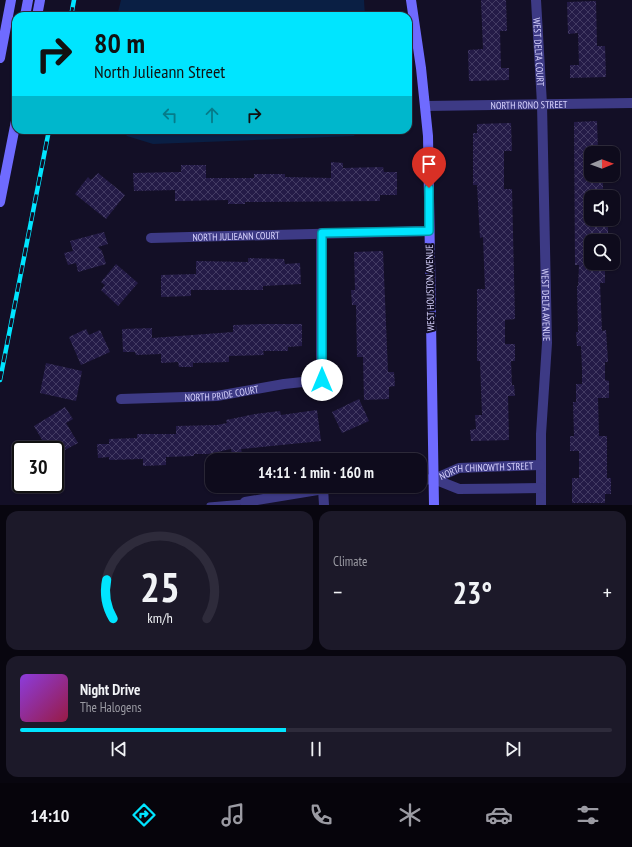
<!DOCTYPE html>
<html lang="en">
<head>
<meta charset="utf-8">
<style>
  body { margin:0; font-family:"PT Sans Narrow",sans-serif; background:#1c1929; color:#f1f3f6; height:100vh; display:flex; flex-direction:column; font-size:15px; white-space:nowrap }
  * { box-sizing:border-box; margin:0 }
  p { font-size:13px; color:#9b9ba3 }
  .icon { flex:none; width:22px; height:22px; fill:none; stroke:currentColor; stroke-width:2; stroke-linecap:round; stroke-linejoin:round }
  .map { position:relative; height:505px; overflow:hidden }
  .sheet { display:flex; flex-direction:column; gap:6px; padding:6px; background:#08060f; flex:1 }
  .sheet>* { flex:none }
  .guide { position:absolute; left:12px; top:12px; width:400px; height:122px; border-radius:12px; box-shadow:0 1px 3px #0004,0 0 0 1px #2e2b3b; background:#00e5ff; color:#111; overflow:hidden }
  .needle { width:26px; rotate:89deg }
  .buttons { position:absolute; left:584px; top:146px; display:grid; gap:8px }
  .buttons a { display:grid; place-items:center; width:36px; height:36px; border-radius:8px; background:#0e0b1c; box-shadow:0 1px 3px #0004,0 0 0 1px #2e2b3b; font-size:20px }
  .speed { position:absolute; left:12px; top:441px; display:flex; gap:8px; font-size:20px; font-weight:700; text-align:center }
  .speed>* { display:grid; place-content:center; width:52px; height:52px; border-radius:50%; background:#0e0b1c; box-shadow:0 1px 3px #0004,0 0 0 1px #2e2b3b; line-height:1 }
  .speed .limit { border:2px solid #111; border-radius:6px; background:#fff; color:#111 }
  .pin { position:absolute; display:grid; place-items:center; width:34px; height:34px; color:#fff; margin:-41px -17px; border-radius:50% 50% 50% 0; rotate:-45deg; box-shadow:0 0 4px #0007 }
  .pin .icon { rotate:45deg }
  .me { position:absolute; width:44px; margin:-22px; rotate:0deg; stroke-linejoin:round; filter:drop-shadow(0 0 3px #0008) }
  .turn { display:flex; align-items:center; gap:14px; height:84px; padding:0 16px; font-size:18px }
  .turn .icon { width:52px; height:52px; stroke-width:2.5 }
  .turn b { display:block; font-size:28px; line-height:34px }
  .lanes { display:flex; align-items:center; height:38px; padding:0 16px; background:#0003; justify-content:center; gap:20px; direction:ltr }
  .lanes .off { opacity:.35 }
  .big { font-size:30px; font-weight:700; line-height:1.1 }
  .sheet .tile { flex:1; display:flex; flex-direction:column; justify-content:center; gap:6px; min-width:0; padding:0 14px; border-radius:12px; background:#1c1929 }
  .sheet .dial { align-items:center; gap:0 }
  .dial svg { height:104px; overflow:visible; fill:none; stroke:#2e2b3b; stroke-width:7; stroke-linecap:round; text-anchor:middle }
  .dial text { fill:#f1f3f6; stroke:none }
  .song { display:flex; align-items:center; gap:12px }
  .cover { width:48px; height:48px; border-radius:6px; background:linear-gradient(135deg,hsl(270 70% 55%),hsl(340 70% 35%)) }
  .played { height:4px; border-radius:2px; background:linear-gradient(90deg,#00e5ff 45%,#2e2b3b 45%) }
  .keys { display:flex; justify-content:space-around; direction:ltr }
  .heat { display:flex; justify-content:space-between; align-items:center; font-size:22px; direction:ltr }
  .sheet .tiles { flex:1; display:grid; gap:6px; grid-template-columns:1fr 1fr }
  .tile:last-child { grid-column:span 2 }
  .trip { position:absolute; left:205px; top:453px; width:222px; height:40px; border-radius:12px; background:#0e0b1c; box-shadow:0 1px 3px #0004,0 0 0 1px #2e2b3b; font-weight:700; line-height:40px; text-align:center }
  .tab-bar { display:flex; height:64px; justify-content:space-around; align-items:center; background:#06040b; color:#9b9ba3 }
  .tab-bar .icon { width:28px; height:28px }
  .tab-bar .on { color:#00e5ff }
  .tab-bar b { font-size:18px; color:#f1f3f6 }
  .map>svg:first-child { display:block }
  .water { fill:#0a1f44 }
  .building { fill:url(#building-cross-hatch) }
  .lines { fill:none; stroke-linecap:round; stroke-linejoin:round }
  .lane { stroke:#3d3a85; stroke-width:5 }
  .street { stroke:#3d3a85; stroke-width:10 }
  .secondary { stroke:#6f6bff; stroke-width:10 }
  .rail-casing { stroke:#00e5ff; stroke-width:4.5 }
  .rail { stroke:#130f26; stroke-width:3; stroke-dasharray:9; stroke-linecap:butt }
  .route-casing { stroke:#0095a6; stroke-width:10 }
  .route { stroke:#00e5ff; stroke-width:7 }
  .labels { text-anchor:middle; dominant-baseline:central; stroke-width:4; stroke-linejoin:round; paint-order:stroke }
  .street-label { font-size:10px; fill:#d9d4ff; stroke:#130f26 }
</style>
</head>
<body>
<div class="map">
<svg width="632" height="505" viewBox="0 0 632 505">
  <defs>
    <pattern id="building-cross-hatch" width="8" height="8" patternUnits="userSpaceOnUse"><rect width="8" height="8" fill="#241b47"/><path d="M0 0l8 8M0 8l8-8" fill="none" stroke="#433b63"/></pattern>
  </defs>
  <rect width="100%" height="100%" fill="#130f26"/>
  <path class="water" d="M121 0H364L365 16H117Z
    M121 130H358L354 136 153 144 127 136Z"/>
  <path class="building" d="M481 0H506L507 31H500L501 68H509V80L469 81 468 50 483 49Z
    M596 1 597 46H605L606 77 570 78V65H579L578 33 568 34 567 2Z
    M597 121 598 152H591V175H603V197H591V219H608V236H600V241H591V263H605V283H600L602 331 606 330 608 362H605V380L609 381V398H598L599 436H607V478H611V494H605V503H572V478H579V451H570V436H574L573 402H576V384H582V369L581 346H577L576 332H578L577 286H578L579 265H575L574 122Z
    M511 123 512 151H504V189H512L515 319 505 320V344H515V361H511L512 385H514L515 396H508L509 440 471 441 470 430 476 429 475 415H482L480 361H477V289H485L483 237 480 238 477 185H473V133H477V124Z
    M331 162 343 163V168L383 167 384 172H397V195H380V201L245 202V204H228V200L175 201V190L134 191 133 173 181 172V165H206V178H254V174H285V177L331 178Z
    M98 173 125 195 106 219 75 194 88 177 91 180Z
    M104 232 108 244 98 247 102 251 106 264 78 272 76 263 68 265 64 253 73 251 70 241Z
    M383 251 388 372H394L395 386 389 387V399L364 400 363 357H357L356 305H352L351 290H355L354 252Z
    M248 258 284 259 285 264 300 263 301 284 263 286V290H191V296L161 297V275L196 274V261L248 262Z
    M116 264 138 283 118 306 101 290 105 285 101 282Z
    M263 324H302V346L288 347V351H263L264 355 229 356V362L193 363V367H179L178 362 161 363V354L136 355 135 352H123L122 329 152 328V338L233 332V325Z
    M86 329 89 335 100 330 110 352 81 365 69 337Z
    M46 363 82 371 76 401 40 393Z
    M359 399 369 421 342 433 332 412Z
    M65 407 73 419 66 423 78 443 65 450 62 445 54 450H48L34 426Z
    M317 410 321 441 252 448 241 449 242 453 232 455 231 449 208 454H194V456L166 457V465L143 466V459L109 460V457L98 458 97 444H109V439L137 438V434H176V426L217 425 227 423 226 420 255 414 280 411 281 415Z"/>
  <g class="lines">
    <path class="lane" d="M209 505 245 502"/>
    <g class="street">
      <path id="s1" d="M536 0 542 104 547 343 541 434V505"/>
      <path id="s2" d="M426 106 632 103"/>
      <path id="s3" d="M151 238 429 231"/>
      <path id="s4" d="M121 399 217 396 284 384 321 380V233"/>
      <path id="s5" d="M434 479 459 468 540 465"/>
      <path d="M420 480 434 479 459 489 541 488"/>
      <path d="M323 488 324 505"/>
      <path d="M245 502 342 486"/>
    </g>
    <path class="secondary" d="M411 0 421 68 428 136 434 505
      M25 16 28 0
      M37 16 40 0
      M0 58 11 0
      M0 202 16 121"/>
    <defs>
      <path id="rail" d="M71 16 74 0
        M0 380 49 130"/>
    </defs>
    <use href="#rail" class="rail-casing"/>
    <use href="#rail" class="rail"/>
  </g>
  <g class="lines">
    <defs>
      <path id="route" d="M322 380V233L429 231V188"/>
    </defs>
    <use href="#route" class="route-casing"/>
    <use href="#route" class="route"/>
  </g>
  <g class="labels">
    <g class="street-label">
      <text stroke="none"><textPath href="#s1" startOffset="52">WEST DELTA COURT</textPath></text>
      <text stroke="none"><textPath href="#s2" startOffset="103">NORTH RONO STREET</textPath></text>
      <text stroke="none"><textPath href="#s3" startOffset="85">NORTH JULIEANN COURT</textPath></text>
      <text transform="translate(430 288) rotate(-91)">WEST HOUSTON AVENUE</text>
      <text stroke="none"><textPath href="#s1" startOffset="305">WEST DELTA AVENUE</textPath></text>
      <text stroke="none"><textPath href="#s4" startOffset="101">NORTH PRIDE COURT</textPath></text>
      <text stroke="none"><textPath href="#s5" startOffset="54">NORTH CHINOWTH STREET</textPath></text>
    </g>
  </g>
</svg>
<div class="buttons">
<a><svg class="needle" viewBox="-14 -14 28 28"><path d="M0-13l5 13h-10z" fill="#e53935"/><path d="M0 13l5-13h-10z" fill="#9b9ba3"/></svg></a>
<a><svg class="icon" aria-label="sound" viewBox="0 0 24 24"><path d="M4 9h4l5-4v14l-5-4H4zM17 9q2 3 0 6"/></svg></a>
<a><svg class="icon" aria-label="search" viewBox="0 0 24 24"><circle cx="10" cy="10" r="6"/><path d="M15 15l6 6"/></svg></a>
</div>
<div class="speed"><div class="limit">30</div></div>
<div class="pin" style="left:429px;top:188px;background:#d93025"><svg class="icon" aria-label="arrive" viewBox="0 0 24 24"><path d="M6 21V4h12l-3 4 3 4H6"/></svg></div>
<svg class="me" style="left:322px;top:380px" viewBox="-20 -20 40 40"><circle r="19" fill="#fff"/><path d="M0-13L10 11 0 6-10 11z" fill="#00e5ff"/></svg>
<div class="trip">14:11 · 1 min · 160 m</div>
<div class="guide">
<div class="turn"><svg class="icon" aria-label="right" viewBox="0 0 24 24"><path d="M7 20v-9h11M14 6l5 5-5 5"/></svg><div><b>80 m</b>North Julieann Street</div></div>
<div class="lanes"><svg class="icon off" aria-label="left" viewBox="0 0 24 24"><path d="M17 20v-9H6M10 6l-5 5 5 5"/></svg><svg class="icon off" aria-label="ahead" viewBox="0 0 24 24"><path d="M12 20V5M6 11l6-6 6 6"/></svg><svg class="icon" aria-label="right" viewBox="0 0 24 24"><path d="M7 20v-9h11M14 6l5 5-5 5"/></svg></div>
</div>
</div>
<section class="sheet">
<div class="tiles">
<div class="tile dial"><svg viewBox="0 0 100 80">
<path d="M14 69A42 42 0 1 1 86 69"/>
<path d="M14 69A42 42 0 0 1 9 39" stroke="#00e5ff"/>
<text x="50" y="56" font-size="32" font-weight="700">25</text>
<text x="50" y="72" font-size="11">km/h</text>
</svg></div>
<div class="tile"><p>Climate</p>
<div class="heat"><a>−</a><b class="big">23°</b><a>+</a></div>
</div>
<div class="tile">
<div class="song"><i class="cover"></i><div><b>Night Drive</b><p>The Halogens</p></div></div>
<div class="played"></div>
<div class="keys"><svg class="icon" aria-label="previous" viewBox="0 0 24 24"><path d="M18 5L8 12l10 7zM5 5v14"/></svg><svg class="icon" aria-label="pause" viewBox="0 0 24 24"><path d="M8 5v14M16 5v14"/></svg><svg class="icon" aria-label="next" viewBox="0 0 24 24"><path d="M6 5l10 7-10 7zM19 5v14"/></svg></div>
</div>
</div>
</section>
<nav class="tab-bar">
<b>14:10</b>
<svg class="icon on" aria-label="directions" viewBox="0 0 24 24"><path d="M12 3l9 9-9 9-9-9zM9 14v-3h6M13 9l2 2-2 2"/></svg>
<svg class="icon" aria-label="music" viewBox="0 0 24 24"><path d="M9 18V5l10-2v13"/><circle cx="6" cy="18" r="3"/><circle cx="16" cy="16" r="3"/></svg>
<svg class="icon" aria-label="phone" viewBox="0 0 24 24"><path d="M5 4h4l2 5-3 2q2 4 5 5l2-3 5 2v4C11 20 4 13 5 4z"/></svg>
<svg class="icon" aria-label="climate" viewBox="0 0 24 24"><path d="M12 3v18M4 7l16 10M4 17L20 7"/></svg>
<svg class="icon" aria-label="car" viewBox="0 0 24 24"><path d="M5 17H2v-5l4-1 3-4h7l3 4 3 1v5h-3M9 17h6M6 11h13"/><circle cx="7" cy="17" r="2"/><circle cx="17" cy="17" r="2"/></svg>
<svg class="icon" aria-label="filters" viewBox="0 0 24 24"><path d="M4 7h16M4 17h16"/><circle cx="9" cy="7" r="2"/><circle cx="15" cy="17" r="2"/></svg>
</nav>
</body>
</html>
